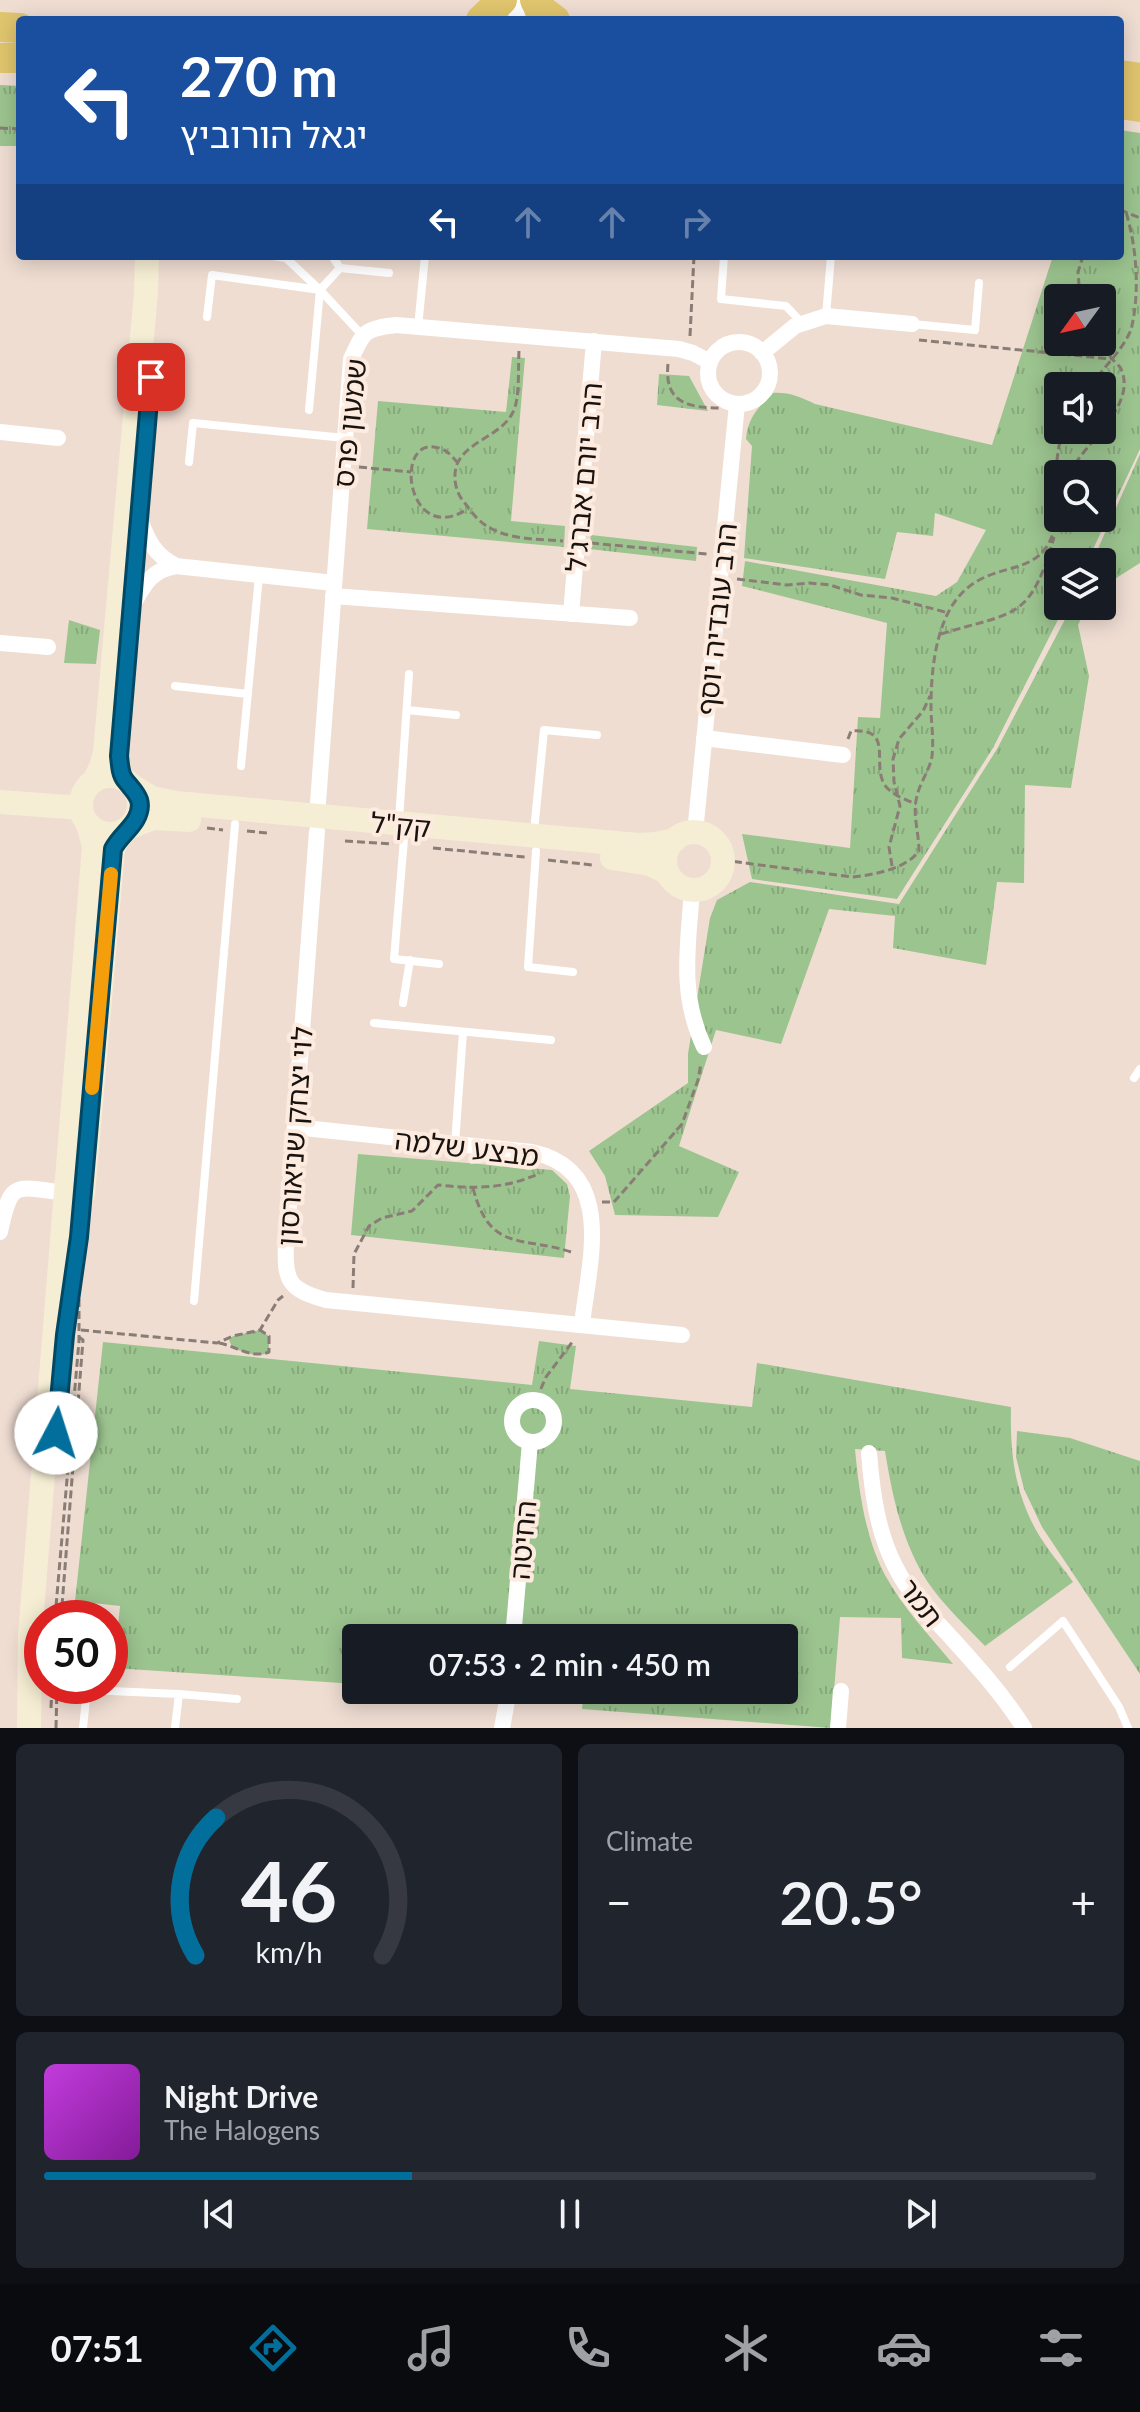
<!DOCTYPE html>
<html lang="en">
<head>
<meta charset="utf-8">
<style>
  body { margin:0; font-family:Lato,"Noto Sans Hebrew",sans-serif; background:#20242c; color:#f1f3f6; height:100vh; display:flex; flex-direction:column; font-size:30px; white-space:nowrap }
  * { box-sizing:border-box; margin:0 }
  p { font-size:26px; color:#9ea1a6 }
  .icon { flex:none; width:44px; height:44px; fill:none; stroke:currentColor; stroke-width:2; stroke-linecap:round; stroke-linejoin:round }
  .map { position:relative; height:1728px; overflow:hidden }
  .panel { display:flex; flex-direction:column; gap:16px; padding:16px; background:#0d0f14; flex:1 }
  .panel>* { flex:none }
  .guide { position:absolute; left:16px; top:16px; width:1108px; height:244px; border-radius:8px; box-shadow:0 4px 20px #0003; background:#1a4fa0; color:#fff; overflow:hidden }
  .needle { width:52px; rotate:237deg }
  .buttons { position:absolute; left:1044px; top:284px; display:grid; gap:16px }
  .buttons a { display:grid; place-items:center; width:72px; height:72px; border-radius:8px; background:#171b24; box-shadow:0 4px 20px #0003; font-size:40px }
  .speed { position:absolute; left:24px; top:1600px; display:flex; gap:16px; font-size:40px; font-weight:700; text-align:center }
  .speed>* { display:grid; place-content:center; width:104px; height:104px; border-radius:50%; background:#171b24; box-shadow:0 4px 20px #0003; line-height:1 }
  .speed .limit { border:12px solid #d22; background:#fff; color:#111 }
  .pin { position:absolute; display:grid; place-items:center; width:68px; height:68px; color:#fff; margin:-34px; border-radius:16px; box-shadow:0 4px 12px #0006 }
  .me { position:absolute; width:88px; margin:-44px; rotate:5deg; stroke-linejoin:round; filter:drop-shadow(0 0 6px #0008) }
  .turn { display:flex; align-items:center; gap:28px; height:168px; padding:0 32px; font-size:36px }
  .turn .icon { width:104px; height:104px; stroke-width:2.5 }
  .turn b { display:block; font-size:56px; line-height:68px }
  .lanes { display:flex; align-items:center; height:76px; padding:0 32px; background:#0003; justify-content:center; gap:40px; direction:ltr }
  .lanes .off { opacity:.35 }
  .big { font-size:60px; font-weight:600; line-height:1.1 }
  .panel .widget { flex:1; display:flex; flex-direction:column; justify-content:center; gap:12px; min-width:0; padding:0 28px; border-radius:12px; background:#20242c }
  .panel .dial { align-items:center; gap:0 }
  .dial svg { height:208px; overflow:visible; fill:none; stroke:#363941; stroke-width:7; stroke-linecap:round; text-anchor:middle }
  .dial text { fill:#f1f3f6; stroke:none }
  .song { display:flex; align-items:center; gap:24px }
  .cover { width:96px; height:96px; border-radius:12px; background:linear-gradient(135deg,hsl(290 70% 55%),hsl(290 70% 35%)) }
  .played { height:8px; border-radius:4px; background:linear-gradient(90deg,#026e9b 35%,#363941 35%) }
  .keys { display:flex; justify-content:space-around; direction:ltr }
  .heat { display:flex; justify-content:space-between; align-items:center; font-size:44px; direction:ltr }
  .panel .tiles { flex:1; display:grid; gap:16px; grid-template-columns:1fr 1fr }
  .widget:last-child { grid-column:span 2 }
  .trip { position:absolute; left:342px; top:1624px; width:456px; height:80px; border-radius:8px; background:#171b24; box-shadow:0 4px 20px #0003; font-weight:600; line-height:80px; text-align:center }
  .tabs { display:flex; height:128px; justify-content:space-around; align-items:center; background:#090b0e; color:#9ea1a6 }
  .tabs .icon { width:56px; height:56px }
  .tabs .current { color:#026e9b }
  .tabs b { font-size:36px; color:#f1f3f6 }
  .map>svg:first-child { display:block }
  .grass { fill:url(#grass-tufts); fill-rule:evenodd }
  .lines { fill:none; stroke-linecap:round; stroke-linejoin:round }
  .path { stroke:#897d75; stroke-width:3; stroke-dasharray:8 4; stroke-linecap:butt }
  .lane { stroke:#fff; stroke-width:8 }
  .street { stroke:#fff; stroke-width:16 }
  .secondary { stroke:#f6eed4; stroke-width:24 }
  .highway { stroke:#e0c56e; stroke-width:30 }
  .route-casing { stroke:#014865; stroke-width:20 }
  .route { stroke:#026e9b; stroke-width:14 }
  .slow { stroke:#f59e0b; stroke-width:14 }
  .labels { text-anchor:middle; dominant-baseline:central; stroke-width:8; stroke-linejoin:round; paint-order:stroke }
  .street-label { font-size:28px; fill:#19130f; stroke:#fdebdf }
</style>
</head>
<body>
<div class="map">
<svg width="1140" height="1728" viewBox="0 0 1140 1728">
  <defs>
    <pattern id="grass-tufts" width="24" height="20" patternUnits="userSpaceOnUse" patternTransform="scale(2)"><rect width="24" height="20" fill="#9cc48f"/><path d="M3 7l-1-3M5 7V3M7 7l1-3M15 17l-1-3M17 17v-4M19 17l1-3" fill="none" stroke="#86a87a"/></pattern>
  </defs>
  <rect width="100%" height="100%" fill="#efddd2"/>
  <path class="grass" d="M0 85 20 86V146H0Z
    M1120 130 1140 133V449L1087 562H1058V606H1065L993 748 897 899 752 879 742 834 850 848 858 717 880 718 887 623 742 586 745 561 936 596 957 582 986 530 935 513 933 536 897 532 885 579 744 558 752 446 746 439C748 417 758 408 773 393 789 392 800 397 815 404L992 445 1053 256H1120ZM1058 298H1102V342H1058ZM1058 386H1102V430H1058ZM1058 474H1102V518H1058Z
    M512 357 525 358 511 521 565 526 564 547 367 529 378 401 506 412Z
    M659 374 689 376 708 411 657 405Z
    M1140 454V563L1102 587V562H1092Z
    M591 535 697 547 696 561 589 549Z
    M1072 606H1087L1078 625 1089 676 1071 788 1025 785 1024 883 997 882 986 965 893 948 895 916 829 909 781 1044 716 1030 679 1146 739 1172 718 1217 615 1215 605 1176 589 1151 688 1083V1054L710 918 717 900 750 882 899 904 997 749Z
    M69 620 100 630 96 664 64 663Z
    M358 1154 552 1170 567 1184 570 1196 564 1258 351 1235Z
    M260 1330 269 1336V1352C258 1359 242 1352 232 1347L229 1340 233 1336Z
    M539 1341 576 1346 570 1389 752 1407 757 1363 1011 1407C1010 1451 1014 1490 1036 1530 1046 1548 1061 1565 1073 1582L985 1646C966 1626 943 1605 927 1581 902 1542 892 1495 885 1451L855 1449C859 1491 865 1537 885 1575 903 1608 929 1635 953 1664L902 1658 901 1618 840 1617 831 1728 582 1709 584 1690H784V1638H356V1684L114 1668 120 1606 75 1601 103 1342 532 1385Z
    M1017 1431 1070 1438 1140 1461V1674L1042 1527 1024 1489 1016 1457Z"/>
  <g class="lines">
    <path class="path" d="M0 128 20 129
      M1120 210 1140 218
      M1080 298 1078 272 1083 256
      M690 336 694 256
      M919 340 1112 359
      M519 351C518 367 520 399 513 412 502 435 470 440 458 462 452 475 455 492 464 502 469 508 474 516 480 521 501 540 537 539 563 541
      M668 364C664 403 688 408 722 408
      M1090 386C1103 368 1122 351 1131 330 1140 293 1137 249 1126 212
      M458 463C454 459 449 452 444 450 391 425 404 552 469 508
      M359 467 411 472
      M1069 474C1083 444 1140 404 1120 367 1119 366 1112 359 1111 358 1108 353 1105 347 1102 342
      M1058 497C1055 473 1056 454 1063 430
      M591 543 707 554
      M737 579 787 585 809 583 830 585 861 595 892 598 949 613
      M941 634C1016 611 1030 621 1054 537
      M848 739 851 731C893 728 873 759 883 782 889 794 904 799 916 804
      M207 828 223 830
      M247 831 267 833
      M345 841 393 844
      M433 848 525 857
      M548 860 592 865
      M722 860 852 877C873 875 906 869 919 851 919 833 912 813 917 796 920 782 930 770 932 756 934 739 931 723 931 707 931 673 935 628 956 600 994 550 1053 591 1058 504
      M892 866 889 847 900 806 894 782 893 759 899 739 923 711 930 696
      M473 1188C490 1254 523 1235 574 1253
      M602 1202H614L682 1124 698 1080 701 1063
      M353 1288 354 1254 369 1226 382 1218 412 1211 438 1185C475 1189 506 1189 540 1173
      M81 1330 217 1343 233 1336 260 1330 278 1300 283 1296
      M219 1343C236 1346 251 1359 269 1352V1336L260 1330
      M536 1400 546 1377 573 1341
      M55 1618 79 1341V1295
      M61 1618 83 1340 79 1337
      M51 1708 52 1686
      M56 1728 57 1686"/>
    <path class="lane" d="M273 256 286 258 320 290 362 335
      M332 256 340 268
      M724 256 721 299 786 306 802 323
      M826 316 831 256
      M207 317 212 275 320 290
      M912 324 975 330 979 283
      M418 327 425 256
      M309 410 320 290 340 268 389 273
      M189 462 193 423 345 438
      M175 686 248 694
      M407 710 456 715
      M241 766 259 576
      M399 820 409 674
      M534 831 544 730 597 735
      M404 839 394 959 439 964
      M536 851 528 967 573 972
      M403 1003 410 960
      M374 1023 551 1040
      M1134 1078 1140 1069
      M455 1144 463 1032
      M194 1301 235 824
      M1010 1667 1063 1621 1119 1707 1128 1728
      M83 1728 87 1690 179 1694
      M175 1728 179 1694 237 1699"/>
    <path class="street" d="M516 0 517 20
      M708 373a31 31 0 1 1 62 0a31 31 0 1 1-62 0Z
      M762 353 795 326 826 316 912 324
      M0 432 58 438
      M139 518C148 540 154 555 176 566
      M333 596 630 618
      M132 606C144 585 151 570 176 566L334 583
      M571 614 594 341
      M0 643 48 647
      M704 738 843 755
      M317 816 351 359C364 331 364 329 396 325L679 349 693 353 710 362
      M317 831 286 1245C284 1282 290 1290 326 1300L682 1335
      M695 833 737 404
      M692 890C688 947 679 993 704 1047
      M295 1127 532 1152C617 1170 589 1262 582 1324
      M0 1232C11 1178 15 1187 66 1193
      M512 1421a21 21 0 1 1 42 0a21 21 0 1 1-42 0Z
      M869 1453C872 1491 877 1531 895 1566 907 1591 928 1613 947 1633 975 1664 1002 1693 1024 1728
      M513 1638 530 1442
      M502 1728 509 1690
      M838 1728 841 1691"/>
    <path class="secondary" d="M81 805a29 29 0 1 1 58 0a29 29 0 1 1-58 0Z
      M94 781 101 767 105 753 146 292 147 256
      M132 786 152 798 176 803 638 845 656 844 675 840
      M0 802 81 808
      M130 827 153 818 189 820
      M665 861a29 29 0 1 1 58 0a29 29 0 1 1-58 0Z
      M612 858 650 864 668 873
      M83 1194 113 849 118 839 126 830
      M29 1728 30 1635 94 846 88 825"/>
    <path class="highway" d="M535 0 539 8 555 20
      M481 20 502 0
      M0 27 20 28
      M0 58H20
      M1120 75 1140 78
      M1120 104 1140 107"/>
  </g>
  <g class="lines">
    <defs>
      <path id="route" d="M56 1433 65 1335 79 1237 113 849C119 837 130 830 136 819 146 800 135 793 125 780 120 774 120 764 119 756L151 377"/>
    </defs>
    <use href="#route" class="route-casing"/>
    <use href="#route" class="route"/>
    <path class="slow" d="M92 1088 111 874"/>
  </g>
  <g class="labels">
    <g class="street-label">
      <text transform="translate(349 423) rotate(-84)">שמעון פרס</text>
      <text transform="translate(583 477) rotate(-85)">הרב יורם אברג'ל</text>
      <text transform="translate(716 619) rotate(-84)">הרב עובדיה יוסף</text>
      <text transform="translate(401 824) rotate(5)">קק"ל</text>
      <text transform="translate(294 1136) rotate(-86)">לוי יצחק שניאורסון</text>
      <text transform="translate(467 1147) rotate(7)">מבצע שלמה</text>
      <text transform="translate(522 1540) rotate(-85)">החיטה</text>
      <text transform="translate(922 1602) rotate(52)">תמר</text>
    </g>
  </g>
</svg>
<div class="buttons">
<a><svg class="needle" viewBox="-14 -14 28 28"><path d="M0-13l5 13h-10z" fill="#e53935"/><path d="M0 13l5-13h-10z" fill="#9ea1a6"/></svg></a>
<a><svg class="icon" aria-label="sound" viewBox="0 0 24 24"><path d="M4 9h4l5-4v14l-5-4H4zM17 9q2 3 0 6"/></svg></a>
<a><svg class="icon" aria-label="search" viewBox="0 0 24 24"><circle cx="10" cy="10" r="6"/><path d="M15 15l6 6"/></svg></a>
<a><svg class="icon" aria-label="layers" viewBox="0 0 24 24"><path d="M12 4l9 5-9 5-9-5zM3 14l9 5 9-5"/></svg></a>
</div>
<div class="speed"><div class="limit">50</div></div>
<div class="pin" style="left:151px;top:377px;background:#d93025"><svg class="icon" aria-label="arrive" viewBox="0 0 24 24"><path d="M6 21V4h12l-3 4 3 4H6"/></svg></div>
<svg class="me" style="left:56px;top:1433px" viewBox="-20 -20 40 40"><circle r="19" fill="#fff"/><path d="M0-13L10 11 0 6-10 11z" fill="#026e9b"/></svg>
<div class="trip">07:53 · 2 min · 450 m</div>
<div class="guide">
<div class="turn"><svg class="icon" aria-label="left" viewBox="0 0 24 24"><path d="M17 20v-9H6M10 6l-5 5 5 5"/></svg><div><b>270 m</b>יגאל הורוביץ</div></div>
<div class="lanes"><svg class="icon" aria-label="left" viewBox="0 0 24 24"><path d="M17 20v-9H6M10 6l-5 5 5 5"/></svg><svg class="icon off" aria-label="ahead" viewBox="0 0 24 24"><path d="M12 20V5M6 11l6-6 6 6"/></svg><svg class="icon off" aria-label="ahead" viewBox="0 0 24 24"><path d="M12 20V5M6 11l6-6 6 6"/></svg><svg class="icon off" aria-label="right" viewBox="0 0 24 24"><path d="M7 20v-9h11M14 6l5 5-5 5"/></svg></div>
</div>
</div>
<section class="panel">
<div class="tiles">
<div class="widget dial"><svg viewBox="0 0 100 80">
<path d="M14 69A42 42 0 1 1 86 69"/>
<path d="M14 69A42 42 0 0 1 22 16" stroke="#026e9b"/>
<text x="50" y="56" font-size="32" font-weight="700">46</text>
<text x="50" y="72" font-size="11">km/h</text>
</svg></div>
<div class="widget"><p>Climate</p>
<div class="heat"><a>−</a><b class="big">20.5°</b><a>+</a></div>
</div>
<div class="widget">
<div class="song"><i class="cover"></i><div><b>Night Drive</b><p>The Halogens</p></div></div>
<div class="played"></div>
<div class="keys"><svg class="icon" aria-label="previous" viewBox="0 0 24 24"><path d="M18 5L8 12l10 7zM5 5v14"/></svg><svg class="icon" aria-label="pause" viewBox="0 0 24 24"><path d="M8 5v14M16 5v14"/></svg><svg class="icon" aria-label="next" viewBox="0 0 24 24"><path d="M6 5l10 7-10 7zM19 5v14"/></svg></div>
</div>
</div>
</section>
<nav class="tabs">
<b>07:51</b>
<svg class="icon current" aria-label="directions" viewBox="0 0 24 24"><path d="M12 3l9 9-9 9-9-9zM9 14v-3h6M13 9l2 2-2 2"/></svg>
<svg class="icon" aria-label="music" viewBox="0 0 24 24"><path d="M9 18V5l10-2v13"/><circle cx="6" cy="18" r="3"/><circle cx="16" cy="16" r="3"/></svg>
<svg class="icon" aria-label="phone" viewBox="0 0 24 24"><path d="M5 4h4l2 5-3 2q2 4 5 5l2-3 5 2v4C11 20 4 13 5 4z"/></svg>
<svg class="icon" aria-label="climate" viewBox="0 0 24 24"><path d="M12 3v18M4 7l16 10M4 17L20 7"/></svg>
<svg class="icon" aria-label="car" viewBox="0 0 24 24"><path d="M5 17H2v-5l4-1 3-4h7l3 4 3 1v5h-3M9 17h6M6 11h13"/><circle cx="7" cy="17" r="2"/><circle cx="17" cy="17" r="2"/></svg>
<svg class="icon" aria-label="filters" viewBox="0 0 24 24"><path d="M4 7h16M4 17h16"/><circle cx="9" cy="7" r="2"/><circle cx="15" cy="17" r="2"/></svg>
</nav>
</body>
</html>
